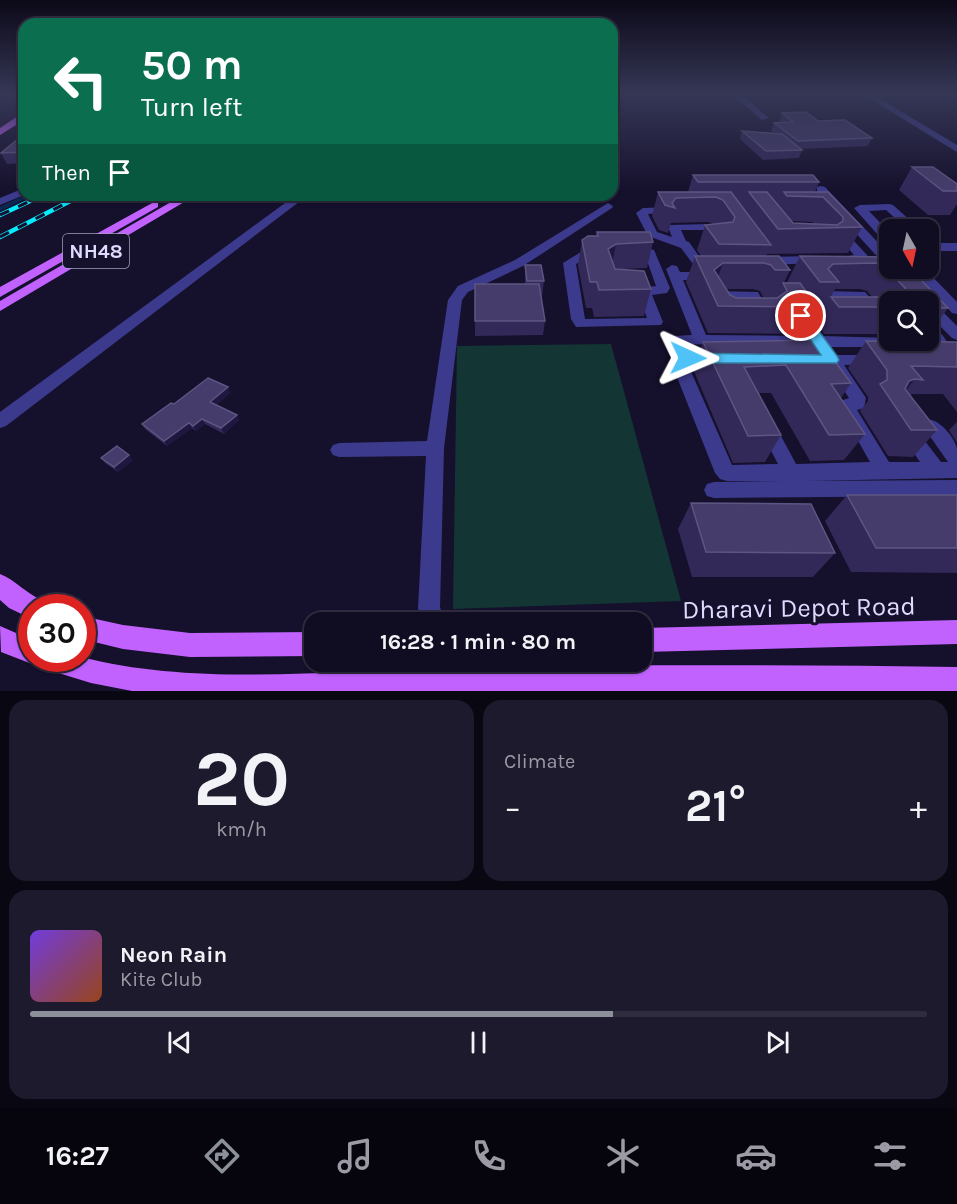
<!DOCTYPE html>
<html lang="en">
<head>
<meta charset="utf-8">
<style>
  body { margin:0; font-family:Karla,sans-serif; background:#1e1a2e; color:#f1f3f6; height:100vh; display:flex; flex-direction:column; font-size:22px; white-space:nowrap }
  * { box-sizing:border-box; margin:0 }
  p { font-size:20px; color:#9c9ba5 }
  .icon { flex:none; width:33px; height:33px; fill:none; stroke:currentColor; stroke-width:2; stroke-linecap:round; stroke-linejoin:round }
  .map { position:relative; height:691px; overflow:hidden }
  .details { display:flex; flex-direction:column; gap:9px; padding:9px; background:#090712; flex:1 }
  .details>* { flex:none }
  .top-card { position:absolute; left:18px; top:18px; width:600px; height:183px; border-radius:18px; box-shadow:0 2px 4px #0004,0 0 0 2px #302c3f; background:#0b6e4f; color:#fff; overflow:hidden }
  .needle { width:39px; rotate:171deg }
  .controls { position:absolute; left:879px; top:219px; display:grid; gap:12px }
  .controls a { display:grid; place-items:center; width:60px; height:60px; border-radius:12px; background:#100c21; box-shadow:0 2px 4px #0004,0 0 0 2px #302c3f; font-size:30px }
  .speed { position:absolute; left:18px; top:594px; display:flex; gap:12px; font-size:30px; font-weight:700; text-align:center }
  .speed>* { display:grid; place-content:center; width:78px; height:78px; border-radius:50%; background:#100c21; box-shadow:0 2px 4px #0004,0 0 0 2px #302c3f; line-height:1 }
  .speed .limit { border:9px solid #d22; background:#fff; color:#111 }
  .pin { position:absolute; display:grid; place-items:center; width:51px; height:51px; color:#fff; margin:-26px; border:3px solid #fff; border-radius:50%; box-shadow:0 2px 6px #0007 }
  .me { position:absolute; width:66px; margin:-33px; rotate:91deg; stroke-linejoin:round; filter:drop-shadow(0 0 4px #0008) }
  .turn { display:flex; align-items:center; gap:21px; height:126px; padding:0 24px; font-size:27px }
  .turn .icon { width:78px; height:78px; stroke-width:2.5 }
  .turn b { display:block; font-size:42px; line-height:51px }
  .then { display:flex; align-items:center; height:57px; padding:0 24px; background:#0003; gap:12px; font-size:22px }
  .big { font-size:45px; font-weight:700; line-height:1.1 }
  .details .card { flex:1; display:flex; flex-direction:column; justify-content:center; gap:9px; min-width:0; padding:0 21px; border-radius:18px; background:#1e1a2e }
  .details .dial { align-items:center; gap:0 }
  .dial b { font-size:78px; line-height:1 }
  .song { display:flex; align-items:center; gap:18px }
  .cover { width:72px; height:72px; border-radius:9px; background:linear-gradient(135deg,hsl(260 70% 55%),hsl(20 70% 35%)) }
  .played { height:6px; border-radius:3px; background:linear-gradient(90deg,#8c9099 65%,#302c3f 65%) }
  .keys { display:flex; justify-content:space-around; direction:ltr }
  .heat { display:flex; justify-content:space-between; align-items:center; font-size:33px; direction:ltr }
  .details .tiles { flex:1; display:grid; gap:9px; grid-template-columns:1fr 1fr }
  .card:last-child { grid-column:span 2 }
  .trip { position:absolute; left:304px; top:612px; width:348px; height:60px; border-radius:18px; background:#100c21; box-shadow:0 2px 4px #0004,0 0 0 2px #302c3f; font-weight:700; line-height:60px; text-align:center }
  .tab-bar { display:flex; height:96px; justify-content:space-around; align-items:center; background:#06050d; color:#9c9ba5 }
  .tab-bar .icon { width:42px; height:42px }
  .tab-bar .current { color:#8c9099 }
  .tab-bar b { font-size:27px; color:#f1f3f6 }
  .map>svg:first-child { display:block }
  .green { fill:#133634 }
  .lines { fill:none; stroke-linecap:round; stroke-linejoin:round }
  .stream { stroke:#0b2650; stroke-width:4 }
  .minor { fill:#3c3a8c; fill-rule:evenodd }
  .major { fill:#c162ff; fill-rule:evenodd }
  .rail-casing { stroke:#07ebff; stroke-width:4.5 }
  .rail { stroke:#15102c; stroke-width:3; stroke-dasharray:10; stroke-linecap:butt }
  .wall { fill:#322959; fill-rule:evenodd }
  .shaded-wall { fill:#1f1740 }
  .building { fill:#453c6b; stroke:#5d5582; stroke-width:1.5 }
  .route { fill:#4fc3f7; stroke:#337fa1; stroke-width:1.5 }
  .labels { text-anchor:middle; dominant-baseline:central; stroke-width:6; stroke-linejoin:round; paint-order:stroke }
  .shield { fill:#15102c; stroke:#a29ec0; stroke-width:1.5 }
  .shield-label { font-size:20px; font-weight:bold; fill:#dfdbff }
  .near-street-label { font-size:26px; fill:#dfdbff; stroke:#15102c }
</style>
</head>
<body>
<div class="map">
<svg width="957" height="691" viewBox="0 0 957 691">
  <rect width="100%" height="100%" fill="#15102c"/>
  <path class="green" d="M611 344 681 601 453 609 457 346Z"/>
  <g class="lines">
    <path class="stream" d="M0 209 29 195"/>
    <path class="minor" d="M733 95H742L769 118 762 120Z
      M864 95H874L957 145V152Z
      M821 186 825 187 890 255V267L886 266 817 191V187Z
      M24 188V195L0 205V198Z
      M296 195H308L6 426 0 428V412Z
      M608 203 613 206 612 208 523 266 468 292 462 300 444 448 440 608 448 622H422L418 608 426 456 339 457 333 455 330 450 333 445 339 443 427 441 448 300 458 286 515 260Z
      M889 204 893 205 921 230H908L886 210 869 211 890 233V244H886L854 208 860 205Z
      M673 207 679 210 677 212 648 214 657 232 672 237 668 227 670 225 708 224 712 225 723 241 717 245 713 244 704 230H681L686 241 689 242 708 269 705 272 713 273 714 276 708 280H683L706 335 807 336 789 309 796 305 801 306 823 336 890 338 892 342 885 347H830L836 355H874L879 356 882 360 879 364 844 365 866 398 864 408 857 410 889 462H920L900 433 903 428 909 426 915 428 941 462H948L922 425 925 420C937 416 955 437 957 449 957 458 957 469 957 478L804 481 957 480V496L714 498 707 496 704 490 707 484 714 482 786 481H727L720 479 715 473 673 367 676 358C689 351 709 350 723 354L726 358 723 362 691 363 689 367 732 465 778 464 758 426 761 421 767 419 773 421 796 464 870 462 838 405 840 401 849 398 827 365 809 364 806 360 809 356 820 355 814 346 674 344 672 340 674 336 692 335 666 269 672 265 677 266 680 272H699L681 248 648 236 636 213 643 208Z
      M838 227 842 228 867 255 869 258 867 261 843 263 841 260 843 257 854 255 832 230Z
      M928 243H957V251H928Z
      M589 247H643L654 250 670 288 667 293 652 295 663 322 661 325 576 327 571 319 563 263ZM592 255H645L656 286 639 288 637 291 647 318 585 319 576 264Z
      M817 256 823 260 821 263 763 265 757 261 763 257Z
      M910 268H924L957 302V314L952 313Z
      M714 291 758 292 772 317 765 322 720 320 707 295ZM723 299H748L755 312H730Z
      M824 291 865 292 882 311 875 315 870 314 856 299H833L836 304 834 307H824L817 295Z
      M928 301 933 302 957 326V340L952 338 928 314V302H925Z
      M928 324C936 326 943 335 947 342L945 346H935L928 339Z
      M441 662H465L464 680 461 689 449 691 443 689 440 680Z"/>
    <path class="major" d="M21 114H24V120L0 135V128Z
      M183 195H196L0 311V301Z
      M154 202 158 203V207L0 297V287Z
      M0 574C15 580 26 593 41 600L44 608H32V619L9 608 0 600Z
      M82 616 123 625 190 633 315 632V656L190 657 123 649 82 639Z
      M957 620V644L642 652V628Z
      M0 626 32 640V658H82V657C195 687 337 670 453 668 621 664 789 665 957 667V691H132L91 683 39 667 37 662 32 664 1 652Z"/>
    <defs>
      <path id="rail" d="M0 215 43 195
        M0 237 82 195"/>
    </defs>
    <use href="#rail" class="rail-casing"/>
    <use href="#rail" class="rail"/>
  </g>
  <path class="wall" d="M782 113 818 121 872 138 868 146 801 149 802 150 799 158 763 160 740 139 742 131 775 133 771 131 774 123H781L779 121Z
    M24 134V163L7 164 1 153Z
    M912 167 957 184V204L950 215H928L899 190Z
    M693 175 819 182 815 192H828L862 227 848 253 767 254 766 256 790 270 784 283 787 282 800 256 890 257 948 308 928 335V302H890V334H824L816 323 824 309H816L803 334 708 333 686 282 695 256H701L697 250 705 225 713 224 708 222 671 223 668 233 659 230 652 216 658 192H688ZM791 221 812 222 814 224 793 223ZM726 289H753L760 291 763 297H776V298H736L730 295ZM835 289H860L867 291 872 297H831Z
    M597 232 653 242 647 268 623 269 651 289 644 316 594 317 592 308H586L578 265 582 240 596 236Z
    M525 265 544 281 542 296H541L545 321 543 335 475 336V284H525Z
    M866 341 957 342V412L943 394H912L910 396 937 430 913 457 888 456 860 411 868 401V397L848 368Z
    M703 342 851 383 841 398 865 434 844 460 810 461 771 393H758L781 435 765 462 733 463 693 369Z
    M228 387 230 393 216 405 237 415 239 420 224 434 205 424 196 431 192 428 167 446 145 429 142 424 174 404Z
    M957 422V443L949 430Z
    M101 458 133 460 118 472 105 463Z
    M847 495H957V573L851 572 825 521Z
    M691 503 835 553 813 577H692L678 529Z"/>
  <path class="shaded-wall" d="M616 244 611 270 608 249Z
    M723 263 714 289V270Z
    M915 379 895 405 909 381Z
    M228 387 230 393 213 407 210 402Z
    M237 415 239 420 224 434 221 428Z
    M202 419 205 424 196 431 193 426Z
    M189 423 192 428 167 446 164 441Z
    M129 455 133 460 118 472 114 467Z"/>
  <path class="building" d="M806 112 818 121 845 120 872 138 798 141 774 123 793 122 782 113Z
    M742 131 782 134 802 150 766 151Z
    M24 134V152L1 153Z
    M912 167H933L957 184V191H943Z
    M693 175H813L819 182H698Z
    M658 192H731L771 245 719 244 705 225 733 222 735 217 723 200 716 197 676 198 672 203 675 208 665 205Z
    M749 192H767L793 223 837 225 843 221V217L823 197 787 196 784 192H828L862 227 778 229Z
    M597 232H650L653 242 616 244 608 249 615 269 644 271 651 289 599 290 597 282H590L582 240 588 236H598Z
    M695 256H779L790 270H775L771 265 764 263H723L714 270 730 295 736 298H777L787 291 783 283H800L817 307 718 306Z
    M800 256 890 257V268H903L912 277 919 278 948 308H928V302H890V307H839L831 297H891L901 293 905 288 882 264 875 263 833 264 828 269 839 282H820Z
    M525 265H541L544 281H527Z
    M475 284H539L545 321H475Z
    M819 340 851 383 831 384 865 434 829 435 786 365 744 367 781 435 748 436 703 342Z
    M866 341 957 342V367L911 366 923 380 915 379 909 381 905 389 937 430H911L880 384 887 380V370Z
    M208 378 228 387 210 402 237 415 221 428 202 419 193 426 189 423 164 441 142 424 171 403 174 404Z
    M117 446 129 455 114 467 101 458Z
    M847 495H957V548H876Z
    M691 503 811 504 835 553 706 552Z"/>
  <linearGradient id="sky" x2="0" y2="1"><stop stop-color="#0c0918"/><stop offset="0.49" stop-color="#353756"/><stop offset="1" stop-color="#353756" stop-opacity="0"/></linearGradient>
  <rect width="957" height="192" fill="url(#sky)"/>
  <path class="route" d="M801 312 806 313 837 356 839 360 837 363H688L681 358 688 353 821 355 795 316Z"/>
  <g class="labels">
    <rect class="shield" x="63" y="234" width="66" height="34" rx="4.5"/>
    <g class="shield-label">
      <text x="96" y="251">NH48</text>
    </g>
    <g class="near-street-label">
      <text transform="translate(799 608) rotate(-1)">Dharavi Depot Road</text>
    </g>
  </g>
</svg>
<div class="controls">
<a><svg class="needle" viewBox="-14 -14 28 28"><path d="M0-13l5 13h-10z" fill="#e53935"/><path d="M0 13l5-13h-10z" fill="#9c9ba5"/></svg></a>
<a><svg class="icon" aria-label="search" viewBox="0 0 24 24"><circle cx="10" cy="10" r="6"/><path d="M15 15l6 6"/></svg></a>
</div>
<div class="speed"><div class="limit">30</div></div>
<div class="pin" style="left:801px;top:316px;background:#d93025"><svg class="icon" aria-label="arrive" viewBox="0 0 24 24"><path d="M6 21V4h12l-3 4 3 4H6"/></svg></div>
<svg class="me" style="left:688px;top:358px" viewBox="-20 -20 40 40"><path d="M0-17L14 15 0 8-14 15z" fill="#4fc3f7" stroke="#fff" stroke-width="4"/></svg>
<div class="trip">16:28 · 1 min · 80 m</div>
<div class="top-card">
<div class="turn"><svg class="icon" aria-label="left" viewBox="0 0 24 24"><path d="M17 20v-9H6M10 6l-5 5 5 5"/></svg><div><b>50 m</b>Turn left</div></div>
<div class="then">Then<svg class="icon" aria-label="arrive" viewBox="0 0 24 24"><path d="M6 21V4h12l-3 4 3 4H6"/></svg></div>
</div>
</div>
<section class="details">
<div class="tiles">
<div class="card dial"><b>20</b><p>km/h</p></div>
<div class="card"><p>Climate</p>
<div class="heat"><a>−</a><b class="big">21°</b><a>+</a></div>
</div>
<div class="card">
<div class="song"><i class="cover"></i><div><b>Neon Rain</b><p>Kite Club</p></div></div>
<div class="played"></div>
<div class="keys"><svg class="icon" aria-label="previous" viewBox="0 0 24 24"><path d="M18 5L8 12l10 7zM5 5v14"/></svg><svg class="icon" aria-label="pause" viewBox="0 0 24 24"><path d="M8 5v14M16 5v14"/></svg><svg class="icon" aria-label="next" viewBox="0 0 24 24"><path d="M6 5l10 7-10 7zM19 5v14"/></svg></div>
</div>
</div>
</section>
<nav class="tab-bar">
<b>16:27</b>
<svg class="icon current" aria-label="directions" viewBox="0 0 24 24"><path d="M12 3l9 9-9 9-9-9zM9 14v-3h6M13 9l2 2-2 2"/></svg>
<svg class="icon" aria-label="music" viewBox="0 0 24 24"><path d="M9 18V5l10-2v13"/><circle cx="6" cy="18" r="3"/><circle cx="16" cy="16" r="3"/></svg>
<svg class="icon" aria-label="phone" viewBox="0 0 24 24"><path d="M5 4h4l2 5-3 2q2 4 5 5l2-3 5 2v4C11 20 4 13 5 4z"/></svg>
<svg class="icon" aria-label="climate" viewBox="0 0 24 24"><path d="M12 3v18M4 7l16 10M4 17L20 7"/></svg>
<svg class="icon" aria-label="car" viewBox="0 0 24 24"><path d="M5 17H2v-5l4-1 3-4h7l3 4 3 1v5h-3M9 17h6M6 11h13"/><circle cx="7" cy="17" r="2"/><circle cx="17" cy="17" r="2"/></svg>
<svg class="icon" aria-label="filters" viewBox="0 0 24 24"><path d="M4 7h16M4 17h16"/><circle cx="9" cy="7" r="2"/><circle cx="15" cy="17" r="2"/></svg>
</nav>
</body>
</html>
